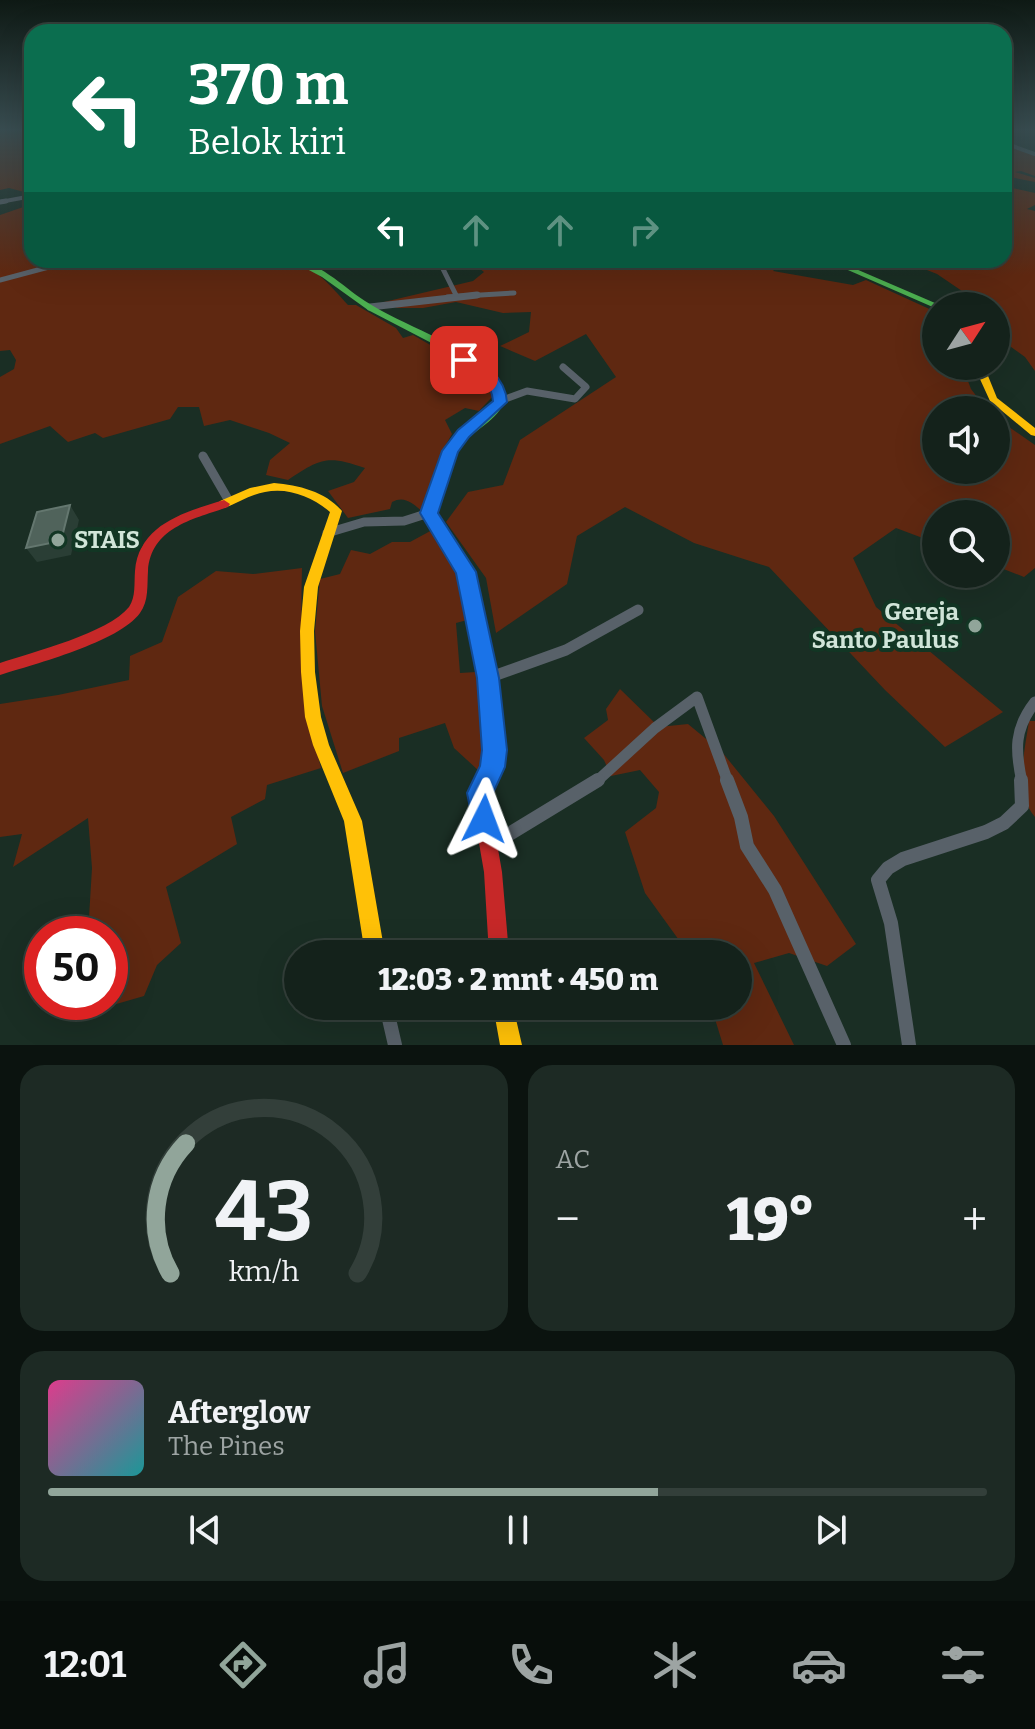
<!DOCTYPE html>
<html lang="id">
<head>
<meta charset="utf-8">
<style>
  body { margin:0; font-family:Bitter,serif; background:#1d2a24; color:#f1f3f6; height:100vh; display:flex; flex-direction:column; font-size:30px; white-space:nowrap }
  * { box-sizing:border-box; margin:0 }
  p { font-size:26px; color:#9da4a3 }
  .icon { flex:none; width:44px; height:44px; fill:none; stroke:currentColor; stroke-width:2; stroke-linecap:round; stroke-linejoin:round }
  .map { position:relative; height:1045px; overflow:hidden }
  .drawer { display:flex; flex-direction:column; gap:20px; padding:20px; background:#0b130f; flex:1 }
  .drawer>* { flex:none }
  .top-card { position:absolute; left:24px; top:24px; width:988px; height:244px; border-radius:24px; box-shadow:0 8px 32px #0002,0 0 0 2px #333f3a; background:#0b6e4f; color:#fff; overflow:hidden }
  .needle { width:52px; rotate:54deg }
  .controls { position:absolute; left:922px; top:292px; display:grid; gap:16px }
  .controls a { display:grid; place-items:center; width:88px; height:88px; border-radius:50%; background:#14221b; box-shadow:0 8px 32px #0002,0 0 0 2px #333f3a; font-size:40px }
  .speed { position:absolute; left:24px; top:916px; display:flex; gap:16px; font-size:40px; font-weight:700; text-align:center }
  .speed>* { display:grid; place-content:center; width:104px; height:104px; border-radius:50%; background:#14221b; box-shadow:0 8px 32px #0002,0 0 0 2px #333f3a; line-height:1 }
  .speed .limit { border:12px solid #d22; background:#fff; color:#111 }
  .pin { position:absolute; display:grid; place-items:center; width:68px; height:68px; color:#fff; margin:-34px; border-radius:16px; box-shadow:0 4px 12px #0006 }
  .me { position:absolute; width:88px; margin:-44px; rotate:3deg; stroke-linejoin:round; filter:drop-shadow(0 0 6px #0008) }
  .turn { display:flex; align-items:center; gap:28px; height:168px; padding:0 32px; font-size:36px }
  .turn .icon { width:104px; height:104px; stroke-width:2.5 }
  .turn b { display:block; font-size:56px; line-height:68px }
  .lanes { display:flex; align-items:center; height:76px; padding:0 32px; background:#0003; justify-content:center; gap:40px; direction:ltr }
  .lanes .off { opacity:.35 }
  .big { font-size:60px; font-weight:800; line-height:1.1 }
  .drawer .card { flex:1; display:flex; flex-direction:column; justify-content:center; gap:12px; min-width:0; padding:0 28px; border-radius:24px; background:#1d2a24 }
  .drawer .dial { align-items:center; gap:0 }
  .dial svg { height:208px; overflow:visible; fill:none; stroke:#333f3a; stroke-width:7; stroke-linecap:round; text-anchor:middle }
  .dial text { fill:#f1f3f6; stroke:none }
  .song { display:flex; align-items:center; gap:24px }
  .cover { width:96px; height:96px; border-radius:12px; background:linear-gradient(135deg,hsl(330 70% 55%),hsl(180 70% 35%)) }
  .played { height:8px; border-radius:4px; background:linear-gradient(90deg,#91a59a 65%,#333f3a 65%) }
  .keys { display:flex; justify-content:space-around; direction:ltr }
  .heat { display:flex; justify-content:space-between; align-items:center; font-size:44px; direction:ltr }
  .drawer .tiles { flex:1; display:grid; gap:20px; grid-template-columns:1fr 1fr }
  .card:last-child { grid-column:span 2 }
  .trip { position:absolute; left:284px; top:940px; width:468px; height:80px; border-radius:40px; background:#14221b; box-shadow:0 8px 32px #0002,0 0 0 2px #333f3a; font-weight:800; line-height:80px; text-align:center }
  .menu { display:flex; height:128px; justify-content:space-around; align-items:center; background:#080e0b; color:#9da4a3 }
  .menu .icon { width:56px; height:56px }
  .menu .selected { color:#91a59a }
  .menu b { font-size:36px; color:#f1f3f6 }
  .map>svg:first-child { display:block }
  .green { fill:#5f2811 }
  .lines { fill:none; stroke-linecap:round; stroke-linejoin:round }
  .street-far5 { stroke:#586169; stroke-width:4 }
  .street-far4 { stroke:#586169; stroke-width:5 }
  .street-far3 { stroke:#586169; stroke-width:7 }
  .street-far2 { stroke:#586169; stroke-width:9 }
  .street-far1 { stroke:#586169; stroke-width:11 }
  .street { stroke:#586169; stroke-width:14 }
  .fast { fill:#4caf50; fill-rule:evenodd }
  .slow { fill:#ffc107; fill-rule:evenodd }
  .jam { fill:#c62828; fill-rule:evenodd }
  .shaded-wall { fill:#2a3e35 }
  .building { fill:#50635b; stroke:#64776f; stroke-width:2 }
  .route { fill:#1a73e8; stroke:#114b97; stroke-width:2 }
  .poi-dot { fill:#91a59a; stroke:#123624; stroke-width:3 }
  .labels { text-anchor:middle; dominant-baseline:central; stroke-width:8; stroke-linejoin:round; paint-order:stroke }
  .poi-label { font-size:24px; font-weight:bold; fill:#d1e5d9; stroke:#123624; text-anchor:start }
</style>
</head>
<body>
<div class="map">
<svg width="1035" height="1045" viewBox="0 0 1035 1045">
  <rect width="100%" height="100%" fill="#1a2e24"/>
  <path class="green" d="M0 129H32V194L9 188 0 190Z
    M1004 145 1035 156V176L1021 171 1015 172 1035 178V182L1010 177 1007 182 1008 187 1035 193V205L1027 209 1035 211V371L1025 357 996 336 997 329 1009 327 996 314V306H984L937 274 902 260H1004Z
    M32 204V260H243C256 266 261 262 274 260 306 255 330 285 348 305H356L396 328 403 338 413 335 486 377 493 385V396L479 411 465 408 445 420 452 434 440 455 423 512C413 504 405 495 392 502L390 509 348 518 328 491 354 482 365 468C327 455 321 458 288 480L266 475 270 460 290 443 269 433 230 420 204 426 199 407H178L170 419 103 438 95 433 68 442 50 426 0 444V377L14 369 16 360 10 350 0 351V215Z
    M469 260H783L773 271 853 285 866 280 936 312V366H945L947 372 966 376 971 389 987 410H936V470H996V418L1035 445V568L1024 577 996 566V514H936V543L896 528 853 558 876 607 1003 712 945 747 885 690 769 567 694 543 625 507 577 536 567 584 496 633 486 578 446 522 468 492 503 485 520 440 616 377 586 334 535 361 500 346 529 332 531 312 503 313 456 302 423 308H397L384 302 473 281 484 272Z
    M434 529 460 572 471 619 456 623 460 673 476 672 487 747 479 771 454 748 445 723 399 738V751L343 773 322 706 315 631 320 579 340 574 351 550 370 554 392 542H410Z
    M302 568C300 638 303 700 321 768L267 785 265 799 231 817 237 844 166 887 181 943 157 965 144 996 75 1016 74 1002H110V934H88L92 868 88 818 13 867 22 834 0 837V704L58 695 129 680 130 656 162 642 178 597 216 571 253 574Z
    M620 689 659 727 688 724 722 752 774 816 856 944 827 966 789 953 754 963 794 1045H723L711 1006H738V954H689L645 893 625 832 656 808 659 792 640 770 611 776 604 760 584 738 608 720 606 709Z
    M1029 721H1035V817C1014 793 1025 749 1029 721Z"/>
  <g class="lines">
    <path class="street-far5" d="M1004 143 1035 154
      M0 202 32 196"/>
    <path class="street-far4" d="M0 202 6 201
      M443 269 457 297
      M0 280 75 260
      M447 297 514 293"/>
    <path class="street-far3" d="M370 307 477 295
      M500 401 527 391 575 399 586 387 563 367"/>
    <path class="street-far2" d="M203 456 229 501
      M327 533 364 522 404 521 429 513"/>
    <path class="street-far1" d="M488 678 566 650 638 610
      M697 697 728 782
      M596 782 655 728 697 697
      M1022 782C1015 750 1014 729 1035 702"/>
    <path class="street" d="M727 780 741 817 747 846 775 890 844 1045
      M488 847 598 780
      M386 1006 395 1045
      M909 1045 891 923 878 880 888 868 903 859 986 832 1004 823 1022 806 1021 780"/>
    <path class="fast" d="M290 260C318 260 342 286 365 301 403 326 460 342 493 374 500 380 507 391 504 401 499 420 473 430 462 445 446 464 440 489 435 513L472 572 493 670 491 674 486 676 481 674 479 670 460 572 423 513C430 486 438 457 458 436 469 425 482 417 492 405L495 398 493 387 486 377 474 368 445 350 368 310 322 277Z
      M825 260H835L942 306 935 308Z"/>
    <path class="slow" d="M974 366H984L997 398 1035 428V436L1031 435 990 401Z
      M274 483C299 485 326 492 342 511L318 587 314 631 315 672 321 717 329 745 362 821 385 954H365L344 821 313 745 305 717 301 672 300 631 304 587 330 512C313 497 288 487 265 492 251 494 238 503 224 508L218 504 220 501 250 488Z
      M493 1006H513L522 1045H500Z"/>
    <path class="jam" d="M224 500 230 504 228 507C194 519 151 527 148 571 147 585 149 601 140 613 119 642 35 664 0 675V663C33 652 108 633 129 607 136 597 134 583 135 571 139 524 185 512 224 500Z
      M486 664 491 666 493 670 503 750 489 797 502 872 509 954H489L484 872 471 797 487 750 479 670 481 666Z"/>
  </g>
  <path class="shaded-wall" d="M70 505 79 520 71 555 37 562 26 548Z"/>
  <path class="building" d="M70 505 61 541 26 548 37 512Z"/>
  <linearGradient id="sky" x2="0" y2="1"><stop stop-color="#0e1914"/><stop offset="0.47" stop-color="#384c50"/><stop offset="1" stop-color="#384c50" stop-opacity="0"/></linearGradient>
  <rect width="1035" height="275" fill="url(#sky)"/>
  <path class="route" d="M459 357C483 354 506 381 507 402L469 437 458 452 438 513 476 572 499 678 507 750 505 767 493 793 497 819 493 828 484 832 474 828 467 793 480 766 482 750 477 678 456 573 420 513 442 451 458 430 493 401C491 379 477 374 459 363Z"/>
  <g class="poi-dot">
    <circle cx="58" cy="540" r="8"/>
    <circle cx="975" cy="626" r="8"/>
  </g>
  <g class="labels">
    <g class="poi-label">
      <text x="74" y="540">STAIS</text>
      <text x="959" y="612" text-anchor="end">Gereja<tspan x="959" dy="28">Santo Paulus</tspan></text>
    </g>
  </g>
</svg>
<div class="controls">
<a><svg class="needle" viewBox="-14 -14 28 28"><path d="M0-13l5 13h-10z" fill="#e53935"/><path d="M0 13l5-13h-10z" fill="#9da4a3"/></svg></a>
<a><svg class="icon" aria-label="sound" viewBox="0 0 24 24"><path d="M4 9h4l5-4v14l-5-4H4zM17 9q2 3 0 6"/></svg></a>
<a><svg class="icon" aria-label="search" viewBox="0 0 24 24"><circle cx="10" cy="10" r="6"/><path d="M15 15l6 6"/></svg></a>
</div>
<div class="speed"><div class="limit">50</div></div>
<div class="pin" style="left:464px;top:360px;background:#d93025"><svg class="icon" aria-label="arrive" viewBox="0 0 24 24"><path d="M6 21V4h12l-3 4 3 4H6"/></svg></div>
<svg class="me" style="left:484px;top:819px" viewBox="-20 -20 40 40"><path d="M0-17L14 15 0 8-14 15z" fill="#1a73e8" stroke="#fff" stroke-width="4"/></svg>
<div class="trip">12:03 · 2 mnt · 450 m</div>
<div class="top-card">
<div class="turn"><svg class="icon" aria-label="left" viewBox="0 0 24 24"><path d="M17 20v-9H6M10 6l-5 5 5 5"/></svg><div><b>370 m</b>Belok kiri</div></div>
<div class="lanes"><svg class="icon" aria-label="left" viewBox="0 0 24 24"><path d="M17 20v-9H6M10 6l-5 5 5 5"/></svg><svg class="icon off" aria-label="ahead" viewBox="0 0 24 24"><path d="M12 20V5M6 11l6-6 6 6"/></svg><svg class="icon off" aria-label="ahead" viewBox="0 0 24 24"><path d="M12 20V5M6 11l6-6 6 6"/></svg><svg class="icon off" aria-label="right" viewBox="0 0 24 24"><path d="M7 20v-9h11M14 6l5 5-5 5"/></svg></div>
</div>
</div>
<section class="drawer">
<div class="tiles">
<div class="card dial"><svg viewBox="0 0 100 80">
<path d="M14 69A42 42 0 1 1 86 69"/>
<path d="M14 69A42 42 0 0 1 20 19" stroke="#91a59a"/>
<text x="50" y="56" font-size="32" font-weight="700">43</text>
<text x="50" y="72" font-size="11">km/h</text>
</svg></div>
<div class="card"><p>AC</p>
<div class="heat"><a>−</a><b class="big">19°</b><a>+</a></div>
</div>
<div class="card">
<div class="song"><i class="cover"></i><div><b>Afterglow</b><p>The Pines</p></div></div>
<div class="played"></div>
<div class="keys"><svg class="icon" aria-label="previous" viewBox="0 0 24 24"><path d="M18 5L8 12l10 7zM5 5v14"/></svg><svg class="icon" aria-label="pause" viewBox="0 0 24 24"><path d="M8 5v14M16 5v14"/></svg><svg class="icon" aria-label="next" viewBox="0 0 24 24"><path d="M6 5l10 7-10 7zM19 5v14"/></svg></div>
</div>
</div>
</section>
<nav class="menu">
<b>12:01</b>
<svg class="icon selected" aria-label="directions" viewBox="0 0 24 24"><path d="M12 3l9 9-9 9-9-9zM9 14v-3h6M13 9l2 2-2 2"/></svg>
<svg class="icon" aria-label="music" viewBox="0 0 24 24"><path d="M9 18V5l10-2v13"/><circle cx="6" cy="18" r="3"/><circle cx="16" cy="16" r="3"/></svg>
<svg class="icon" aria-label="phone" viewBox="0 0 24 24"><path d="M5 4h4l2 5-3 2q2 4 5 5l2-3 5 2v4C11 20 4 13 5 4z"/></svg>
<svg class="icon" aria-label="climate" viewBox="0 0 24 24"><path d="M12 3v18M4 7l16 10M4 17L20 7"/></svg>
<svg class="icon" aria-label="car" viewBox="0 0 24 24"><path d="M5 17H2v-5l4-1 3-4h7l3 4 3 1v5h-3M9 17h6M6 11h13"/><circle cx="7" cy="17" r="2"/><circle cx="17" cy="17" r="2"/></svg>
<svg class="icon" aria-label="filters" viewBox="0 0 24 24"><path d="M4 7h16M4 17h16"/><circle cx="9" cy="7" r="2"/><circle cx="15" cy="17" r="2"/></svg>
</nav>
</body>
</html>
